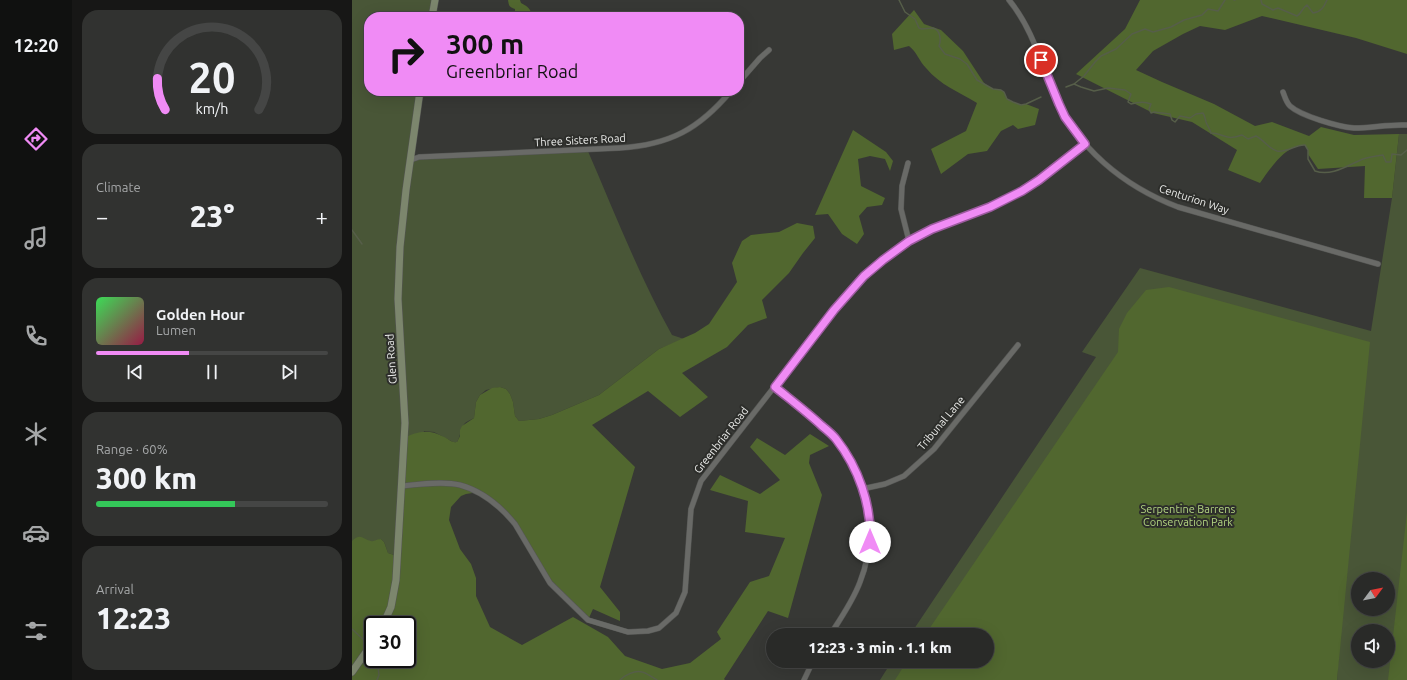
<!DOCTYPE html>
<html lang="en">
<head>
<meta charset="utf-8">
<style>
  body { margin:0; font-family:Ubuntu,sans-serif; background:#313230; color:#f1f3f6; height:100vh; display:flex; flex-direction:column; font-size:15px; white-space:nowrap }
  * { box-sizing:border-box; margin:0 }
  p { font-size:13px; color:#a5a7a8 }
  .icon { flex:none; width:22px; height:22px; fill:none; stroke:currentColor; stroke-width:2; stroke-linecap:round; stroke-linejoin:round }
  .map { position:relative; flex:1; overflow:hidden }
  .panel { display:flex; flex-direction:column; gap:10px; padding:10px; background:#171716; width:280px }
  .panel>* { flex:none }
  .banner { position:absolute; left:12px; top:12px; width:380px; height:84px; border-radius:16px; box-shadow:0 4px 16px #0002,0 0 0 1px #454645; background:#f08bf5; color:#111; overflow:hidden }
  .needle { width:26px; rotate:58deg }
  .fabs { position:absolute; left:999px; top:572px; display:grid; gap:8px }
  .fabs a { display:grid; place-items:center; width:44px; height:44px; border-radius:50%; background:#292a28; box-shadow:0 4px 16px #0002,0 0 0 1px #454645; font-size:20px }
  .speed { position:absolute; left:12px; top:616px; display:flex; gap:8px; font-size:20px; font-weight:700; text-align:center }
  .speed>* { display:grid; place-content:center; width:52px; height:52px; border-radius:50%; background:#292a28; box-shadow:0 4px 16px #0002,0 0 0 1px #454645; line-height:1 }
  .speed .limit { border:2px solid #111; border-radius:6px; background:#fff; color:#111 }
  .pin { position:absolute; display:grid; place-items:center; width:34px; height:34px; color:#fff; margin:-17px; border:2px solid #fff; border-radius:50%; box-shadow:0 1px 4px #0007 }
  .me { position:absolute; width:44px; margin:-22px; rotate:0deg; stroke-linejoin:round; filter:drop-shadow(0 0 3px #0008) }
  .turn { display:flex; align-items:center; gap:14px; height:84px; padding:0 16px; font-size:18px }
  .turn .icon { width:52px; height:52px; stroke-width:2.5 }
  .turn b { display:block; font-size:28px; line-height:34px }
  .big { font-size:30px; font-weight:800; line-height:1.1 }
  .panel .tile { flex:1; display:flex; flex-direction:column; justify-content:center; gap:6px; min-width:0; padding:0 14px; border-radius:16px; background:#313230 }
  .panel .dial { align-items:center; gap:0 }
  .dial svg { height:104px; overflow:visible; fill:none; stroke:#454645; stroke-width:7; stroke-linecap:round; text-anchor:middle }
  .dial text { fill:#f1f3f6; stroke:none }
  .song { display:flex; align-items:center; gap:12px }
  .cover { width:48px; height:48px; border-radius:6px; background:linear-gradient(135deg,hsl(130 70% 55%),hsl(340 70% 35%)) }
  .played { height:4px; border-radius:2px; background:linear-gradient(90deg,#f08bf5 40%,#454645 40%) }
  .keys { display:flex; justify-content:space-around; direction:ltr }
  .heat { display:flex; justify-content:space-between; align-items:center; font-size:22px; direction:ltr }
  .charge { height:6px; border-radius:3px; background:linear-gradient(90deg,#34c759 60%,#454645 0) }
  .trip { position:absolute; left:414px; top:628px; width:228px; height:40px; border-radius:20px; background:#292a28; box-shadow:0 4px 16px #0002,0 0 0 1px #454645; font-weight:800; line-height:40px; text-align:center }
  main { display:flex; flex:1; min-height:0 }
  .dock { display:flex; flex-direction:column; width:72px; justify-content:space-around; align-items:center; background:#101110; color:#a5a7a8 }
  .dock .icon { width:28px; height:28px }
  .dock .active { color:#f08bf5 }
  .dock b { font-size:18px; color:#f1f3f6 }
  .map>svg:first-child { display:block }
  .green { fill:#495637; fill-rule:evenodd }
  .forest { fill:#51672f; fill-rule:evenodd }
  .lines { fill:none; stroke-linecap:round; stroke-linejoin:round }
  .stream { stroke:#565e49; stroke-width:1.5 }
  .minor-casing { stroke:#545553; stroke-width:6 }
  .secondary-casing { stroke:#545553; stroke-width:8 }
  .minor { stroke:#696a67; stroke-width:5 }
  .secondary { stroke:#7c866d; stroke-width:7 }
  .route-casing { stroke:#9c5a9f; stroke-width:10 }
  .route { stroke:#f08bf5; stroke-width:7 }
  .labels { text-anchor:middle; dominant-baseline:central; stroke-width:4; stroke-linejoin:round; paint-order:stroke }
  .street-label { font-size:11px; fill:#ecedeb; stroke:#2d2e2b }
  .park-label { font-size:11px; fill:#b2d481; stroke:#2d2e2b }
</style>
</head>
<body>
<main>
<nav class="dock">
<b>12:20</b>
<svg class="icon active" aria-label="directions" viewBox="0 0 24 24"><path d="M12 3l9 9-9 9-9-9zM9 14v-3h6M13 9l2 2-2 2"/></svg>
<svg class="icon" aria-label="music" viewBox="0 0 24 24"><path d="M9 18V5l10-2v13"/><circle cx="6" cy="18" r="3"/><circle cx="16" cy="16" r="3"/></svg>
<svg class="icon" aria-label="phone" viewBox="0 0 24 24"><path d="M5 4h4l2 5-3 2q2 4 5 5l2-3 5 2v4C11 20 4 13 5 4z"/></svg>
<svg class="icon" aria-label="climate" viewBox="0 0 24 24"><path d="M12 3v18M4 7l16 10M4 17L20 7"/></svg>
<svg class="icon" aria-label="car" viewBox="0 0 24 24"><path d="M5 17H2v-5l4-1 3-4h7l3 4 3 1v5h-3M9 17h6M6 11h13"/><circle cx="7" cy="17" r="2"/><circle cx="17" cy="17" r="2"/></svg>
<svg class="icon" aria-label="filters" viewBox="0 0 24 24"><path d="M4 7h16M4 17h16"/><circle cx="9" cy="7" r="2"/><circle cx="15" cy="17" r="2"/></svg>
</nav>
<section class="panel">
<div class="tile dial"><svg viewBox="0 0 100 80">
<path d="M14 69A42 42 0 1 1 86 69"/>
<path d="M14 69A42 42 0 0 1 8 45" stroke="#f08bf5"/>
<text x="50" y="56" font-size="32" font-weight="700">20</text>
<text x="50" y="72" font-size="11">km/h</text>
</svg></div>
<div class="tile"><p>Climate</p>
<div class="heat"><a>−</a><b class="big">23°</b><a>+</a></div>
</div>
<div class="tile">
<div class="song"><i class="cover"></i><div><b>Golden Hour</b><p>Lumen</p></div></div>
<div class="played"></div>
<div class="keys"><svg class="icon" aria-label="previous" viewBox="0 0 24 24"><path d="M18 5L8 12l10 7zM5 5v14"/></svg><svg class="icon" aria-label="pause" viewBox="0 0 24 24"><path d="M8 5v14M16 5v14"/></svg><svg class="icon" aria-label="next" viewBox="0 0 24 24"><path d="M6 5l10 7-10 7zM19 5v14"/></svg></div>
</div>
<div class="tile"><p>Range · 60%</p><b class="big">300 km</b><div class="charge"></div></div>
<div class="tile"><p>Arrival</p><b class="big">12:23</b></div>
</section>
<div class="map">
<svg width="1055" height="680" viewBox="0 0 1055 680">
  <rect width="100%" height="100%" fill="#373835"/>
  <path class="green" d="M0 0H83L80 17H17V91H68L59 160 235 149C262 211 287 276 320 335L332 339 307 349 247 395 200 415 187 419 167 421 163 416 161 402 158 394 154 389 148 387 134 390 128 395 124 402 122 418C119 420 115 421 113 423 108 429 109 435 105 442H101L82 432 72 431 46 552 42 555 36 553 32 542 29 539 20 542 0 541Z
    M1047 134H1055V680H985L988 637 983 680H528L540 661H635V635H558L744 357 730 352 788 268 1019 331 1040 198ZM1006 579H1036V609H1006ZM1006 631H1036V661H1006Z"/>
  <path class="forest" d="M156 0H168L169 3C177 7 178 9 181 17H163V9C157 7 157 6 156 0Z
    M788 0H1055V54L1004 38 910 16 873 30 848 26 831 34 801 51 784 70 810 82 862 104 903 126 920 122 957 136 969 127 1002 135 1047 134 1040 198H1012L1013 166 966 169 956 154V150L953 145C934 144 918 169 908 183L876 170 885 150 840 122 801 113 724 74 773 29Z
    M562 10 572 24 589 30 611 51 632 83 641 89 649 90 652 92 655 99 661 102 669 105 674 104 687 109 683 125 666 129 661 125 649 131 635 151 616 154 589 174 579 149 614 131 625 103C607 92 588 85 574 68 567 61 565 52 557 46L542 50 540 34Z
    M501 130 534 152 541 161 538 171 533 159 518 156 506 159 509 186 533 198 530 205 515 207 507 216 512 234 505 244 490 234 476 214 463 215Z
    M445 223 461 226 463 238 451 253 437 273 410 300 415 318 396 325 375 347 330 373 356 397 328 417 296 391 240 425 283 467 248 587 268 612V621L241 609 236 620 198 583 161 525 143 504 127 492 114 494 109 496 99 507 97 520 108 549 119 564 124 578V596L138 627 170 645 221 617 256 637 273 656 310 669 338 663 369 639 365 632 398 582 417 576 433 538 393 532 396 501 358 490 368 475 408 494 428 480 398 447 405 438 433 455 458 434 477 446 458 455 457 463 470 495 436 618 416 611 372 679 373 680H0V541C9 532 11 540 19 541 22 542 25 539 29 539L32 542 36 553 42 555 46 552 52 438C64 431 78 429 90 436 96 438 99 443 105 442L108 436V430L110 426 122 418 124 402 128 395 140 388 148 387 154 389 158 394 161 402 163 416 167 421 187 419 200 415 247 395 307 349 343 333 357 324 385 282 380 263 390 241 399 235 427 232ZM21 625H55V659H21Z
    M817 287 1018 342 985 680H543L555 661H635V635H573L766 352 767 329 775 313 794 290Z
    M1055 512V680H1036L1038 663Z"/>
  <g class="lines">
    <path class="stream" d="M547 0 553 12 563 19 567 28 570 29C573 29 577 28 581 28 589 30 589 41 587 46L593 54 608 59 615 64 625 80 641 89 649 90 652 92 655 99 661 102 669 105 674 104 689 97
      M882 0H883
      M909 0 910 4 921 10 926 8 945 16C950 13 950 8 955 5L961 13C969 12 972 7 975 0
      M722 84 729 87 742 91 756 88 773 90 779 94 776 102 779 104C786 102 792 101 799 104L797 109 799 113 802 112 818 114 820 120 823 122 828 116 838 118 844 114 851 113C853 116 853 118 854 122 855 125 858 129 859 133 874 134 874 141 890 135L896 139 904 136C912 140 917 149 925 151 935 153 944 144 953 145L956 150V159L963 171C980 177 996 165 1011 159 1017 157 1024 156 1031 155L1034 162H1039L1040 154 1049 155 1055 150
      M714 87 722 84 732 76 743 62 749 56 764 49 780 34 793 29 801 32 819 27 832 20 850 15 856 9 866 11 873 0
      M0 230 10 244
      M0 629 17 645
      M25 659 27 675 25 680
      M268 680C273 675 283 670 290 672 295 673 301 678 305 680"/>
    <defs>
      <path id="minor" d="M657 0C680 28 688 60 701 93 725 148 771 186 826 207L1026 264
        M387 82 408 58 417 50
        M931 92C933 97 934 102 938 106 949 116 987 127 1002 128 1020 128 1037 124 1055 125
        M59 160 67 157 267 148C318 145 347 129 379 91
        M556 163 550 186 549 209 557 241
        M423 387C439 399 455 412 470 426 474 430 480 434 484 438 516 478 527 534 508 582 501 601 489 618 478 635
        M50 486C67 484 92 481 108 485 130 491 149 507 163 524L198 583 236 620 276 632 296 631 307 628 324 613 333 592 339 509 349 481 482 310 512 276 557 241 580 229 638 207 670 191 687 180 733 144
        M510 489 533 484 552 476 582 449 666 345
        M452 680 461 661"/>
      <path id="secondary" d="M80 17 83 0
        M31 625 39 607 44 580 53 423 46 299 48 247 54 190 68 91
        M0 672 21 642"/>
    </defs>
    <use href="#minor" class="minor-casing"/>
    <use href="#secondary" class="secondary-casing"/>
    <use href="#minor" class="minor"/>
    <use href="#secondary" class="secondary"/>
  </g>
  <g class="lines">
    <defs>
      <path id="route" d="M518 542C520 505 506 467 484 439 480 434 475 430 470 426 455 412 439 400 423 387L482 310 512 276 531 260 557 241 580 229 638 207 670 191 687 180 733 144 713 117 707 104 689 60"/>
    </defs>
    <use href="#route" class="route-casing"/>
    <use href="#route" class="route"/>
  </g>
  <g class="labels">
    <g class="street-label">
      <text transform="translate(228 140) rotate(-3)">Three Sisters Road</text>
      <text transform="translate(842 199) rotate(18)">Centurion Way</text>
      <text transform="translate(39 359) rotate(-94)">Glen Road</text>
      <text transform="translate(589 423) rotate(-50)">Tribunal Lane</text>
      <text transform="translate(369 440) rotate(-52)">Greenbriar Road</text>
    </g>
    <g class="park-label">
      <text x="836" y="509">Serpentine Barrens<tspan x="836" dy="13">Conservation Park</tspan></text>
    </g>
  </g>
</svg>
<div class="fabs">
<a><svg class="needle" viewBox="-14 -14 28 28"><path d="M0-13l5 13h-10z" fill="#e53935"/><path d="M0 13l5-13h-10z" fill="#a5a7a8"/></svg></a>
<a><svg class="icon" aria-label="sound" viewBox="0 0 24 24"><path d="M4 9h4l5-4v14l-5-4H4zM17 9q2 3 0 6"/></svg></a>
</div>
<div class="speed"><div class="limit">30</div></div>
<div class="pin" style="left:689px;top:60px;background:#d93025"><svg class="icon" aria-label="arrive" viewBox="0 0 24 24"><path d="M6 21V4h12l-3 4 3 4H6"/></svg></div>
<svg class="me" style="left:518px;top:542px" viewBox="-20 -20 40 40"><circle r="19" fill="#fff"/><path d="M0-13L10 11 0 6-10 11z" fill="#f08bf5"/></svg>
<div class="trip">12:23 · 3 min · 1.1 km</div>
<div class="banner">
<div class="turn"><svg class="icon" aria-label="right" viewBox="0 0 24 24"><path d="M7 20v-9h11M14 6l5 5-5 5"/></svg><div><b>300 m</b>Greenbriar Road</div></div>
</div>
</div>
</main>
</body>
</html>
